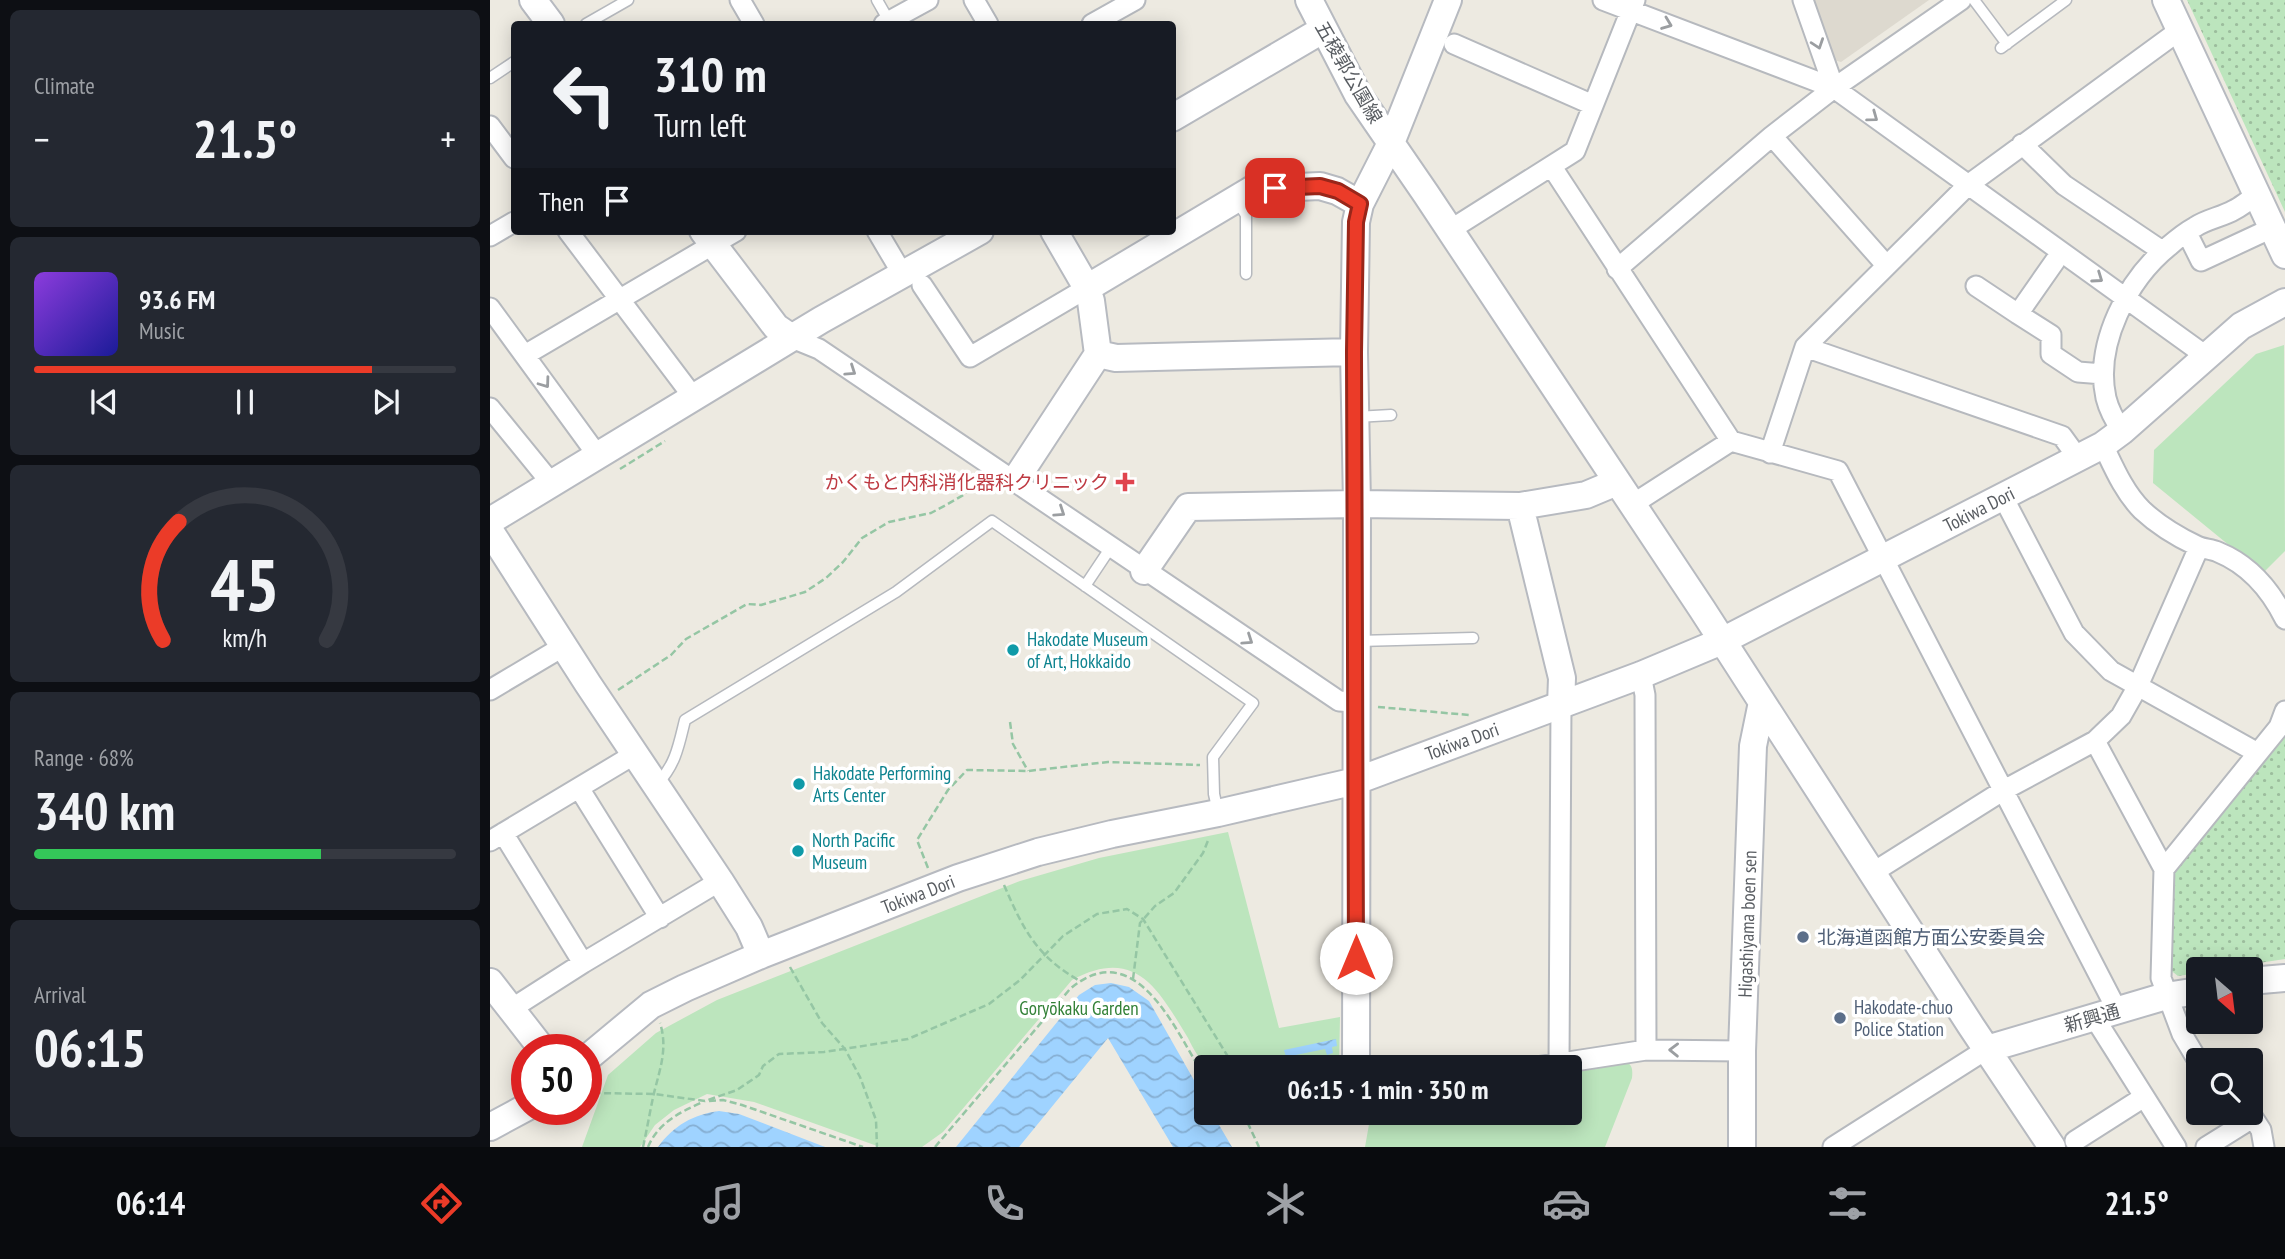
<!DOCTYPE html>
<html lang="en">
<head>
<meta charset="utf-8">
<style>
  body { margin:0; font-family:"PT Sans Narrow","Noto Sans JP",sans-serif; background:#242831; color:#f1f3f6; height:100vh; display:flex; flex-direction:column; font-size:26px; white-space:nowrap }
  * { box-sizing:border-box; margin:0 }
  p { font-size:23px; color:#9ea1a6 }
  .icon { flex:none; width:38px; height:38px; fill:none; stroke:currentColor; stroke-width:2; stroke-linecap:round; stroke-linejoin:round }
  .map { position:relative; flex:1; overflow:hidden }
  .details { display:flex; flex-direction:column; gap:10px; padding:10px; background:#0d0f14; width:490px }
  .details>* { flex:none }
  .guide { position:absolute; left:21px; top:21px; width:665px; height:214px; border-radius:7px; box-shadow:0 4px 18px #0003; background:#171b24; color:#f1f3f6; overflow:hidden }
  .needle { width:46px; rotate:152deg }
  .controls { position:absolute; left:1696px; top:957px; display:grid; gap:14px }
  .controls a { display:grid; place-items:center; width:77px; height:77px; border-radius:7px; background:#171b24; box-shadow:0 4px 18px #0003; font-size:35px }
  .speed { position:absolute; left:21px; top:1034px; display:flex; gap:14px; font-size:35px; font-weight:700; text-align:center }
  .speed>* { display:grid; place-content:center; width:91px; height:91px; border-radius:50%; background:#171b24; box-shadow:0 4px 18px #0003; line-height:1 }
  .speed .limit { border:10px solid #d22; background:#fff; color:#111 }
  .pin { position:absolute; display:grid; place-items:center; width:60px; height:60px; color:#fff; margin:-30px; border-radius:14px; box-shadow:0 4px 10px #0006 }
  .me { position:absolute; width:77px; margin:-38px; rotate:0deg; stroke-linejoin:round; filter:drop-shadow(0 0 5px #0008) }
  .turn { display:flex; align-items:center; gap:24px; height:147px; padding:0 28px; font-size:32px }
  .turn .icon { width:91px; height:91px; stroke-width:2.5 }
  .turn b { display:block; font-size:49px; line-height:60px }
  .then { display:flex; align-items:center; height:66px; padding:0 28px; background:#0003; gap:14px; font-size:26px }
  .big { font-size:52px; font-weight:700; line-height:1.1 }
  .details .widget { flex:1; display:flex; flex-direction:column; justify-content:center; gap:10px; min-width:0; padding:0 24px; border-radius:10px; background:#242831 }
  .details .dial { align-items:center; gap:0 }
  .dial svg { height:182px; overflow:visible; fill:none; stroke:#363941; stroke-width:7; stroke-linecap:round; text-anchor:middle }
  .dial text { fill:#f1f3f6; stroke:none }
  .song { display:flex; align-items:center; gap:21px }
  .cover { width:84px; height:84px; border-radius:10px; background:linear-gradient(135deg,hsl(270 70% 55%),hsl(240 70% 35%)) }
  .played { height:7px; border-radius:4px; background:linear-gradient(90deg,#eb3b28 80%,#363941 80%) }
  .keys { display:flex; justify-content:space-around; direction:ltr }
  .heat { display:flex; justify-content:space-between; align-items:center; font-size:38px; direction:ltr }
  .charge { height:10px; border-radius:5px; background:linear-gradient(90deg,#34c759 68%,#363941 0) }
  .trip { position:absolute; left:704px; top:1055px; width:388px; height:70px; border-radius:7px; background:#171b24; box-shadow:0 4px 18px #0003; font-weight:700; line-height:70px; text-align:center }
  .dock { display:flex; height:112px; justify-content:space-around; align-items:center; background:#090b0e; color:#9ea1a6 }
  .dock .icon { width:49px; height:49px }
  .dock .on { color:#eb3b28 }
  .dock b { font-size:32px; color:#f1f3f6 }
  main { display:flex; flex:1; min-height:0 }
  .map>svg:first-child { display:block }
  .education { fill:#ddd9cf }
  .park { fill:url(#park-dots) }
  .garden { fill:#bce5bd }
  .water { fill:url(#water-waves) }
  .lines { fill:none; stroke-linecap:round; stroke-linejoin:round }
  .lane-casing { stroke:#b6b9be; stroke-width:13 }
  .street-casing { stroke:#b6b9be; stroke-width:23 }
  .secondary-casing { stroke:#b7bac0; stroke-width:30 }
  .path { stroke:#95c6a4; stroke-width:2.5; stroke-dasharray:7 3.5; stroke-linecap:butt }
  .lane { stroke:#fff; stroke-width:10 }
  .street { stroke:#fff; stroke-width:19 }
  .secondary { stroke:#fff; stroke-width:26 }
  .oneway { stroke:#9b9ea1 }
  .route-casing { stroke:#99261a; stroke-width:18 }
  .route { stroke:#eb3b28; stroke-width:12 }
  .health-dot { fill:#e0444e; stroke:#fff; stroke-width:2.5 }
  .culture-dot { fill:#0f9aa8; stroke:#fff; stroke-width:2.5 }
  .service-dot { fill:#5c6f8a; stroke:#fff; stroke-width:2.5 }
  .labels { text-anchor:middle; dominant-baseline:central; stroke-width:7; stroke-linejoin:round; paint-order:stroke }
  .street-label { font-size:19px; fill:#595d62; stroke:#fff }
  .health-label { font-size:19px; fill:#be3a42; stroke:#fff; text-anchor:end }
  .culture-label { font-size:19px; fill:#0d838f; stroke:#fff; text-anchor:start }
  .service-label { font-size:19px; fill:#4e5e75; stroke:#fff; text-anchor:start }
  .park-label { font-size:19px; fill:#328137; stroke:#fff }
</style>
</head>
<body>
<main>
<section class="details">
<div class="widget"><p>Climate</p>
<div class="heat"><a>−</a><b class="big">21.5°</b><a>+</a></div>
</div>
<div class="widget">
<div class="song"><i class="cover"></i><div><b>93.6 FM</b><p>Music</p></div></div>
<div class="played"></div>
<div class="keys"><svg class="icon" aria-label="previous" viewBox="0 0 24 24"><path d="M18 5L8 12l10 7zM5 5v14"/></svg><svg class="icon" aria-label="pause" viewBox="0 0 24 24"><path d="M8 5v14M16 5v14"/></svg><svg class="icon" aria-label="next" viewBox="0 0 24 24"><path d="M6 5l10 7-10 7zM19 5v14"/></svg></div>
</div>
<div class="widget dial"><svg viewBox="0 0 100 80">
<path d="M14 69A42 42 0 1 1 86 69"/>
<path d="M14 69A42 42 0 0 1 21 17" stroke="#eb3b28"/>
<text x="50" y="56" font-size="32" font-weight="700">45</text>
<text x="50" y="72" font-size="11">km/h</text>
</svg></div>
<div class="widget"><p>Range · 68%</p><b class="big">340 km</b><div class="charge"></div></div>
<div class="widget"><p>Arrival</p><b class="big">06:15</b></div>
</section>
<div class="map">
<svg width="1795" height="1147" viewBox="0 0 1795 1147">
  <defs>
    <pattern id="park-dots" width="8" height="8" patternUnits="userSpaceOnUse" patternTransform="scale(1.75)"><rect width="8" height="8" fill="#bce5bd"/><path d="M2 2h.1M6 6h.1" fill="none" stroke="#9cbd9d" stroke-width="1.8" stroke-linecap="round"/></pattern>
    <pattern id="water-waves" width="16" height="10" patternUnits="userSpaceOnUse" patternTransform="scale(1.75)"><rect width="16" height="10" fill="#9fd3ff"/><path d="M0 5q4-4 8 0t8 0" fill="none" stroke="#85aed2"/></pattern>
  </defs>
  <rect width="100%" height="100%" fill="#edeae1"/>
  <path class="education" d="M1324 0H1439L1351 62 1344 60Z"/>
  <path class="park" d="M1697 0H1795V212Z
    M1795 734V959L1730 969 1708 970V973L1688 976 1679 969 1684 871Z"/>
  <path class="garden" d="M1794 345 1795 551 1773 573 1663 483 1664 450 1766 354Z
    M738 832 789 1028 850 1017 849 1067H721C709 1061 704 1050 698 1038 668 989 646 946 582 980L453 1132 432 1147H390L264 1102 217 1094 184 1110 165 1125 150 1147H92L118 1075 166 1033 227 1000 530 881 609 858Z
    M1133 1060C1142 1064 1143 1068 1142 1078L1115 1147H875L881 1113H1080V1069Z
    M762 1113H823L797 1123 767 1120Z"/>
  <path class="water" d="M621 983 639 987 659 1001 713 1096 716 1095V1113H722L742 1147H683L618 1038 529 1147H466L589 995 605 985Z
    M846 1039 847 1046 842 1047 843 1053 837 1055 835 1049 796 1057 794 1050Z
    M229 1111 249 1114 335 1147H168C183 1126 204 1114 229 1111Z"/>
  <g class="lines">
    <defs>
      <path id="lane" d="M387 0 399 21
        M1484 0 1517 44
        M96 24 138 0
        M1511 48 1576 0
        M0 78 24 62
        M747 201 756 215V274
        M866 417 901 415
        M595 586 621 547
        M868 641 983 638
        M168 783C186 764 189 744 195 720L406 592 502 521 763 703 723 757 724 794 728 812"/>
      <path id="street" d="M250 0 264 24
        M484 0 498 24
        M1113 0 1344 88 1716 356
        M1313 0 1344 88
        M394 24 438 0
        M602 24 645 0
        M964 44 1103 105
        M0 126 24 158
        M1282 136 1396 265
        M1532 144 1574 185 1672 251
        M1062 167 1241 441 1348 471 1627 1010
        M960 230 1085 151 1145 0
        M78 231 204 398
        M387 231 413 275
        M1697 233 1711 261 1782 228
        M0 236 24 222
        M1565 261 1528 314 1561 335V354L1588 372 1613 374
        M1127 269 1282 136 1344 88 1471 0
        M432 285 480 357 597 288
        M1486 286 1528 314
        M0 308 108 456
        M302 338 329 349 849 701 865 702
        M1315 347 1572 436 1588 458
        M35 355 246 231
        M0 408 62 484
        M1632 431C1625 421 1619 410 1616 398 1604 344 1638 279 1679 246 1687 239 1696 232 1705 227 1717 219 1732 217 1744 210 1752 206 1758 200 1767 196
        M1613 445C1624 468 1634 492 1652 510 1667 524 1688 537 1707 546 1713 549 1721 549 1728 552 1760 565 1780 589 1795 619
        M1280 453 1315 347 1478 185 1690 30
        M1513 497 1584 633 1621 671 1766 752
        M1143 504 1241 441
        M1151 675 1155 695 1156 1050
        M0 690 74 646
        M1605 741 1674 869
        M89 788 170 918
        M13 833 93 963
        M0 841 145 754
        M1382 873 1514 790 1605 741 1631 716 1648 686 1709 547
        M21 1009 93 963 230 881
        M1604 1017 1686 1147
        M1708 1061 1692 1034 1671 978 1674 869 1789 727 1795 711
        M1069 1063 1071 705
        M1039 1068 1156 1050 1252 1051
        M1760 1113 1771 1130 1774 1147
        M1585 1141 1654 1097
        M1343 1147 1497 1049
        M1716 1147 1753 1124"/>
      <path id="secondary" d="M43 0 61 24
        M819 0 868 95 936 194 1212 609 1481 1026 1562 1147
        M1676 0 1795 255
        M682 118 834 29
        M213 231 286 327 302 338
        M597 288 763 189 830 186 847 191 870 204
        M608 354 626 358 864 352
        M528 476 608 354 601 301 597 288 564 231
        M1030 506 1072 678 1071 705
        M0 521 331 320 490 231
        M0 531 98 684 230 881 259 927 271 955
        M654 571 698 507 867 504 1030 506 1096 495 1127 482
        M1760 981 1795 978
        M0 982 53 1050
        M1497 1049 1676 996 1708 991
        M96 1059 161 1005 195 988 271 955 468 878 548 852 622 834 728 813 866 781 1151 675 1232 641 1613 445 1632 431 1751 326 1795 302
        M866 1068 867 504 864 352 866 222 870 204 901 143 958 0
        M0 1127 37 1107
        M1252 1147V1051L1263 746 1272 702"/>
    </defs>
    <use href="#lane" class="lane-casing"/>
    <use href="#street" class="street-casing"/>
    <use href="#secondary" class="secondary-casing"/>
    <path class="path" d="M130 469 175 441
      M128 690 181 655 196 639 257 604 271 605 315 592 336 578 353 562 372 538 399 522 441 513 456 505 475 494 486 477
      M888 707 979 715
      M520 722 523 744 538 771
      M438 868 427 840 458 790 477 770 538 771 618 762 710 765
      M514 885C533 929 547 957 590 981
      M300 967 332 1023 355 1049 370 1077 386 1120 387 1147
      M643 979 650 923 665 906 684 893 713 853 719 838
      M96 1086 103 1093 164 1094 215 1101 247 1090 269 1075 273 1066 289 1054 334 1052 418 1039 499 1004 530 980 573 936 607 914 637 909 653 919 745 1068
      M219 1101 233 1100 252 1105 373 1147
      M753 1113 769 1147
      M58 1115 65 1110
      M153 1147C157 1129 160 1111 164 1093 170 1069 178 1048 170 1023
      M158 1147C168 1123 190 1112 213 1102
      M445 1147 580 989C642 936 682 1022 708 1066L716 1071"/>
    <use href="#lane" class="lane"/>
    <use href="#street" class="street"/>
    <use href="#secondary" class="secondary"/>
  </g>
  <defs><path id="oneway-chevron" d="M-2-3.5L2.5 0L-2 3.5" fill="none" stroke-width="1.6" stroke-linecap="round" stroke-linejoin="round" transform="scale(1.75)"/></defs>
  <g class="oneway">
    <use href="#oneway-chevron" transform="translate(1177 24) rotate(21)"/>
    <use href="#oneway-chevron" transform="translate(1328 44) rotate(71)"/>
    <use href="#oneway-chevron" transform="translate(1383 117) rotate(36)"/>
    <use href="#oneway-chevron" transform="translate(1608 278) rotate(35)"/>
    <use href="#oneway-chevron" transform="translate(361 371) rotate(34)"/>
    <use href="#oneway-chevron" transform="translate(55 383) rotate(54)"/>
    <use href="#oneway-chevron" transform="translate(570 512) rotate(34)"/>
    <use href="#oneway-chevron" transform="translate(758 640) rotate(34)"/>
    <use href="#oneway-chevron" transform="translate(1184 1050) rotate(-179)"/>
  </g>
  <g class="lines">
    <defs>
      <path id="route" d="M785 188 830 186 848 191 870 204 866 222 864 352 866 958"/>
    </defs>
    <use href="#route" class="route-casing"/>
    <use href="#route" class="route"/>
  </g>
  <path class="health-dot" d="M631.5 471.5h7v7h7v7h-7v7h-7v-7h-7v-7h7z"/>
  <g class="culture-dot">
    <circle cx="523" cy="650" r="7"/>
    <circle cx="309" cy="784" r="7"/>
    <circle cx="308" cy="851" r="7"/>
  </g>
  <g class="service-dot">
    <circle cx="1313" cy="937" r="7"/>
    <circle cx="1350" cy="1018" r="7"/>
  </g>
  <g class="labels">
    <g class="street-label">
      <text transform="translate(859 72) rotate(60)">五稜郭公園線</text>
      <text transform="translate(1489 509) rotate(-27)">Tokiwa Dori</text>
      <text transform="translate(972 741) rotate(-20)">Tokiwa Dori</text>
      <text transform="translate(428 894) rotate(-21)">Tokiwa Dori</text>
      <text transform="translate(1257 924) rotate(-88)">Higashiyama boen sen</text>
      <text transform="translate(1602 1018) rotate(-16)">新興通</text>
    </g>
    <g class="health-label">
      <text x="619" y="482">かくもと内科消化器科クリニック</text>
    </g>
    <g class="culture-label">
      <text x="537" y="639">Hakodate Museum<tspan x="537" dy="22">of Art, Hokkaido</tspan></text>
      <text x="323" y="773">Hakodate Performing<tspan x="323" dy="22">Arts Center</tspan></text>
      <text x="322" y="840">North Pacific<tspan x="322" dy="22">Museum</tspan></text>
    </g>
    <g class="service-label">
      <text x="1327" y="937">北海道函館方面公安委員会</text>
      <text x="1364" y="1007">Hakodate-chuo<tspan x="1364" dy="22">Police Station</tspan></text>
    </g>
    <g class="park-label">
      <text x="589" y="1008">Goryōkaku Garden</text>
    </g>
  </g>
</svg>
<div class="controls">
<a><svg class="needle" viewBox="-14 -14 28 28"><path d="M0-13l5 13h-10z" fill="#e53935"/><path d="M0 13l5-13h-10z" fill="#9ea1a6"/></svg></a>
<a><svg class="icon" aria-label="search" viewBox="0 0 24 24"><circle cx="10" cy="10" r="6"/><path d="M15 15l6 6"/></svg></a>
</div>
<div class="speed"><div class="limit">50</div></div>
<div class="pin" style="left:785px;top:188px;background:#d93025"><svg class="icon" aria-label="arrive" viewBox="0 0 24 24"><path d="M6 21V4h12l-3 4 3 4H6"/></svg></div>
<svg class="me" style="left:866px;top:958px" viewBox="-20 -20 40 40"><circle r="19" fill="#fff"/><path d="M0-13L10 11 0 6-10 11z" fill="#eb3b28"/></svg>
<div class="trip">06:15 · 1 min · 350 m</div>
<div class="guide">
<div class="turn"><svg class="icon" aria-label="left" viewBox="0 0 24 24"><path d="M17 20v-9H6M10 6l-5 5 5 5"/></svg><div><b>310 m</b>Turn left</div></div>
<div class="then">Then<svg class="icon" aria-label="arrive" viewBox="0 0 24 24"><path d="M6 21V4h12l-3 4 3 4H6"/></svg></div>
</div>
</div>
</main>
<nav class="dock">
<b>06:14</b>
<svg class="icon on" aria-label="directions" viewBox="0 0 24 24"><path d="M12 3l9 9-9 9-9-9zM9 14v-3h6M13 9l2 2-2 2"/></svg>
<svg class="icon" aria-label="music" viewBox="0 0 24 24"><path d="M9 18V5l10-2v13"/><circle cx="6" cy="18" r="3"/><circle cx="16" cy="16" r="3"/></svg>
<svg class="icon" aria-label="phone" viewBox="0 0 24 24"><path d="M5 4h4l2 5-3 2q2 4 5 5l2-3 5 2v4C11 20 4 13 5 4z"/></svg>
<svg class="icon" aria-label="climate" viewBox="0 0 24 24"><path d="M12 3v18M4 7l16 10M4 17L20 7"/></svg>
<svg class="icon" aria-label="car" viewBox="0 0 24 24"><path d="M5 17H2v-5l4-1 3-4h7l3 4 3 1v5h-3M9 17h6M6 11h13"/><circle cx="7" cy="17" r="2"/><circle cx="17" cy="17" r="2"/></svg>
<svg class="icon" aria-label="filters" viewBox="0 0 24 24"><path d="M4 7h16M4 17h16"/><circle cx="9" cy="7" r="2"/><circle cx="15" cy="17" r="2"/></svg>
<b>21.5°</b>
</nav>
</body>
</html>
